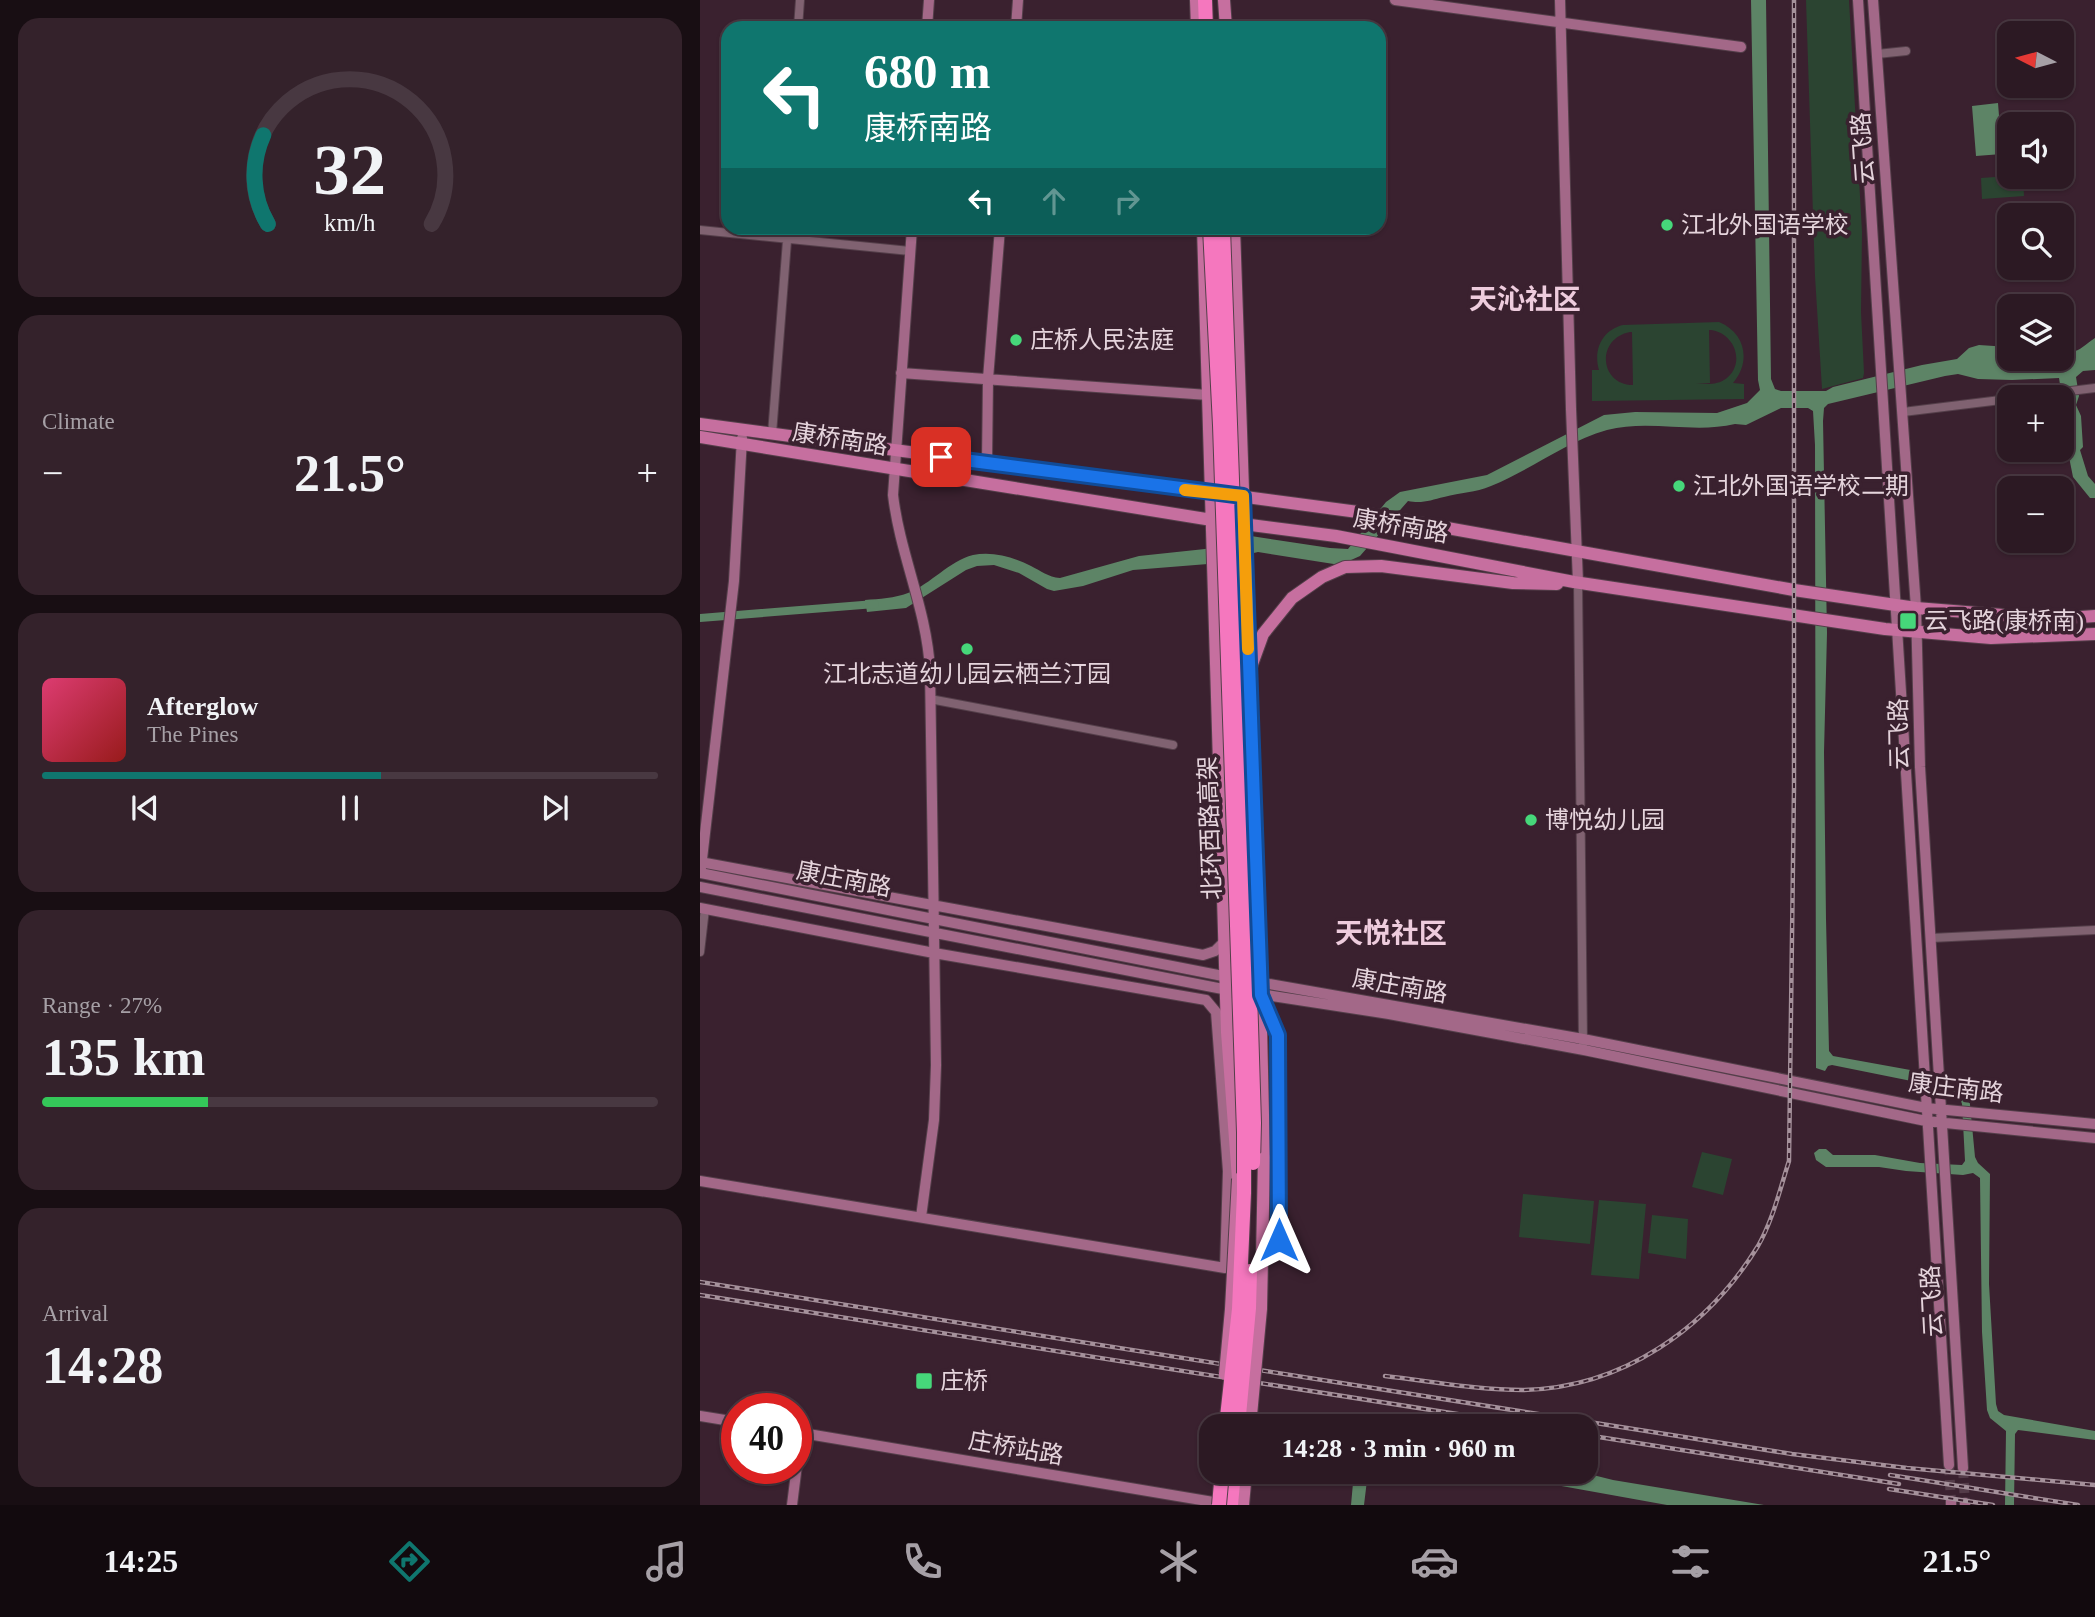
<!DOCTYPE html>
<html lang="en">
<head>
<meta charset="utf-8">
<style>
  body { margin:0; font-family:"Times New Roman","Noto Sans SC",serif; background:#34222b; color:#f1f3f6; height:100vh; display:flex; flex-direction:column; font-size:26px; white-space:nowrap }
  * { box-sizing:border-box; margin:0 }
  p { font-size:23px; color:#a6a0a6 }
  .icon { flex:none; width:38px; height:38px; fill:none; stroke:currentColor; stroke-width:2; stroke-linecap:round; stroke-linejoin:round }
  .map { position:relative; flex:1; overflow:hidden }
  .side { display:flex; flex-direction:column; gap:18px; padding:18px; background:#180e13; width:700px }
  .side>* { flex:none }
  .guide { position:absolute; left:21px; top:21px; width:665px; height:214px; border-radius:21px; box-shadow:0 2px 5px #0004,0 0 0 2px #483841; background:#0f766e; color:#fff; overflow:hidden }
  .needle { width:46px; rotate:276deg }
  .buttons { position:absolute; left:1297px; top:21px; display:grid; gap:14px }
  .buttons a { display:grid; place-items:center; width:77px; height:77px; border-radius:14px; background:#2c1923; box-shadow:0 2px 5px #0004,0 0 0 2px #483841; font-size:35px }
  .speed { position:absolute; left:21px; top:1393px; display:flex; gap:14px; font-size:35px; font-weight:700; text-align:center }
  .speed>* { display:grid; place-content:center; width:91px; height:91px; border-radius:50%; background:#2c1923; box-shadow:0 2px 5px #0004,0 0 0 2px #483841; line-height:1 }
  .speed .limit { border:10px solid #d22; background:#fff; color:#111 }
  .pin { position:absolute; display:grid; place-items:center; width:60px; height:60px; color:#fff; margin:-30px; border-radius:14px; box-shadow:0 4px 10px #0006 }
  .me { position:absolute; width:77px; margin:-38px; rotate:0deg; stroke-linejoin:round; filter:drop-shadow(0 0 5px #0008) }
  .turn { display:flex; align-items:center; gap:24px; height:147px; padding:0 28px; font-size:32px }
  .turn .icon { width:91px; height:91px; stroke-width:2.5 }
  .turn b { display:block; font-size:49px; line-height:60px }
  .lanes { display:flex; align-items:center; height:66px; padding:0 28px; background:#0003; justify-content:center; gap:35px; direction:ltr }
  .lanes .off { opacity:.35 }
  .big { font-size:52px; font-weight:600; line-height:1.1 }
  .side .tile { flex:1; display:flex; flex-direction:column; justify-content:center; gap:10px; min-width:0; padding:0 24px; border-radius:21px; background:#34222b }
  .side .dial { align-items:center; gap:0 }
  .dial svg { height:182px; overflow:visible; fill:none; stroke:#483841; stroke-width:7; stroke-linecap:round; text-anchor:middle }
  .dial text { fill:#f1f3f6; stroke:none }
  .song { display:flex; align-items:center; gap:21px }
  .cover { width:84px; height:84px; border-radius:10px; background:linear-gradient(135deg,hsl(340 70% 55%),hsl(0 70% 35%)) }
  .played { height:7px; border-radius:4px; background:linear-gradient(90deg,#0f766e 55%,#483841 55%) }
  .keys { display:flex; justify-content:space-around; direction:ltr }
  .heat { display:flex; justify-content:space-between; align-items:center; font-size:38px; direction:ltr }
  .charge { height:10px; border-radius:5px; background:linear-gradient(90deg,#34c759 27%,#483841 0) }
  .trip { position:absolute; left:499px; top:1414px; width:399px; height:70px; border-radius:21px; background:#2c1923; box-shadow:0 2px 5px #0004,0 0 0 2px #483841; font-weight:600; line-height:70px; text-align:center }
  .tab-bar { display:flex; height:112px; justify-content:space-around; align-items:center; background:#120a0e; color:#a6a0a6 }
  .tab-bar .icon { width:49px; height:49px }
  .tab-bar .active { color:#0f766e }
  .tab-bar b { font-size:32px; color:#f1f3f6 }
  main { display:flex; flex:1; min-height:0 }
  .map>svg:first-child { display:block }
  .green { fill:#2b4431; fill-rule:evenodd }
  .water { fill:#5d8466 }
  .lines { fill:none; stroke-linecap:round; stroke-linejoin:round }
  .canal { stroke:#5d8466; stroke-width:8 }
  .secondary-tunnel { stroke:#543c49; stroke-width:10; stroke-dasharray:10 5; stroke-linecap:butt }
  .street-casing { stroke:#543f4a; stroke-width:10 }
  .secondary-casing { stroke:#543f4a; stroke-width:12 }
  .primary-casing { stroke:#543f4a; stroke-width:14 }
  .highway-casing { stroke:#543f4a; stroke-width:16 }
  .street { stroke:#806271; stroke-width:8 }
  .secondary { stroke:#a36888; stroke-width:10 }
  .primary { stroke:#c66f9f; stroke-width:12 }
  .highway { stroke:#f577be; stroke-width:14 }
  .rail-casing { stroke:#a5919b; stroke-width:4.5 }
  .rail { stroke:#3a212f; stroke-width:2; stroke-dasharray:5; stroke-linecap:butt }
  .primary-bridge-casing { stroke:#543f4a; stroke-width:14; stroke-linecap:butt }
  .highway-bridge-casing { stroke:#543f4a; stroke-width:16; stroke-linecap:butt }
  .primary-bridge { stroke:#c66f9f; stroke-width:12 }
  .highway-bridge { stroke:#f577be; stroke-width:14 }
  .route-casing { stroke:#114b97; stroke-width:18 }
  .route { stroke:#1a73e8; stroke-width:12 }
  .slow { stroke:#f59e0b; stroke-width:12 }
  .poi-dot { fill:#46d77a; stroke:#3a212f; stroke-width:2.5 }
  .labels { text-anchor:middle; dominant-baseline:central; stroke-width:7; stroke-linejoin:round; paint-order:stroke }
  .street-label { font-size:24px; fill:#e5d4dc; stroke:#3a212f }
  .poi-label { font-size:24px; fill:#e5d4dc; stroke:#3a212f; text-anchor:start }
  .quarter-label { font-size:28px; font-weight:bold; fill:#ecd; stroke:#3a212f }
</style>
</head>
<body>
<main>
<section class="side">
<div class="tile dial"><svg viewBox="0 0 100 80">
<path d="M14 69A42 42 0 1 1 86 69"/>
<path d="M14 69A42 42 0 0 1 12 30" stroke="#0f766e"/>
<text x="50" y="56" font-size="32" font-weight="700">32</text>
<text x="50" y="72" font-size="11">km/h</text>
</svg></div>
<div class="tile"><p>Climate</p>
<div class="heat"><a>−</a><b class="big">21.5°</b><a>+</a></div>
</div>
<div class="tile">
<div class="song"><i class="cover"></i><div><b>Afterglow</b><p>The Pines</p></div></div>
<div class="played"></div>
<div class="keys"><svg class="icon" aria-label="previous" viewBox="0 0 24 24"><path d="M18 5L8 12l10 7zM5 5v14"/></svg><svg class="icon" aria-label="pause" viewBox="0 0 24 24"><path d="M8 5v14M16 5v14"/></svg><svg class="icon" aria-label="next" viewBox="0 0 24 24"><path d="M6 5l10 7-10 7zM19 5v14"/></svg></div>
</div>
<div class="tile"><p>Range · 27%</p><b class="big">135 km</b><div class="charge"></div></div>
<div class="tile"><p>Arrival</p><b class="big">14:28</b></div>
</section>
<div class="map">
<svg width="1395" height="1505" viewBox="0 0 1395 1505">
  <rect width="100%" height="100%" fill="#3a212f"/>
  <path class="green" d="M1106 0H1149L1162 232 1161 312 1164 373 1163 378 1122 389 1115 276Z
    M1309 176 1323 177 1324 196 1282 199 1281 178Z
    M1019 322C1046 333 1051 362 1033 383L1044 384V399L892 401V370H899C893 350 902 330 923 325ZM1011 330C1035 333 1047 365 1024 380 1016 385 1006 384 996 384L1010 383 1009 330ZM930 332H932L933 385C900 385 895 339 930 332Z
    M1002 1152 1032 1159 1023 1195 992 1187Z
    M823 1194 894 1201 890 1244 819 1237Z
    M899 1200 946 1204 939 1279 891 1275Z
    M952 1215 988 1219 986 1259 948 1253Z"/>
  <path class="water" d="M1051 0H1066L1071 379 1075 389 1081 391H1126L1133 387 1222 365 1257 359 1269 348 1279 345 1309 347V359H1362V349C1377 357 1383 345 1395 338V370L1383 371 1376 377 1379 396 1376 405 1381 416 1383 447 1380 450 1388 476 1395 484V498H1390L1373 477 1369 457 1362 447V397L1359 378 1312 380 1278 379 1258 374 1245 376 1128 404 1124 408 1123 421 1127 633 1124 752 1126 919 1129 1051 1133 1056 1249 1077 1265 1087 1269 1094 1275 1157 1278 1163 1290 1174 1289 1284 1296 1404 1298 1411 1304 1415 1395 1431V1440L1318 1430 1315 1434 1314 1505H1305L1306 1431 1290 1418 1287 1410 1282 1332 1280 1178 1273 1173 1263 1175 1206 1171 1179 1167H1126L1116 1160 1114 1153 1119 1149H1126L1133 1155H1175L1220 1163 1262 1165 1265 1161 1262 1104 1260 1098 1251 1089 1132 1065 1128 1066 1125 1071 1116 1068 1115 445 1113 411 1108 408H1081L1046 425 1035 424C993 434 949 419 907 430 865 442 831 470 791 486 775 493 761 492 744 497 731 500 722 504 708 501L660 556 640 565 558 552 508 564 433 570 383 586 354 591 347 589 319 573 294 565 277 566 266 570 206 608 167 612 165 600C179 599 195 598 208 593 231 584 249 561 273 555 292 551 314 557 331 566 341 571 348 577 360 578L439 556 505 549 551 536 630 548 648 549 686 502 700 492 787 475 904 415 935 412 1017 413 1047 403 1060 390 1058 380Z
    M1298 103 1302 154 1276 156 1272 106Z
    M654 1472H668L664 1505H651Z
    M783 1472H881L913 1480 1064 1505H967Z"/>
  <g class="lines">
    <path class="canal" d="M0 618 175 604"/>
    <path class="secondary-tunnel" d="M1249 1465 1251 1501
      M1263 1468 1265 1503"/>
    <defs>
      <path id="street" d="M98 28 100 0
        M1177 54 1206 51
        M0 230 210 251
        M1322 397 1395 388
        M1203 412 1309 399
        M72 434 88 228
        M878 582 883 1045
        M230 699 473 745
        M1231 938 1395 930
        M0 952 5 909"/>
      <path id="secondary" d="M695 0 1041 47
        M860 0 871 409 878 582
        M1158 0 1249 1465
        M1173 0 1216 608 1220 767 1263 1468
        M227 28 229 0
        M316 28 318 0
        M212 228 193 495C200 555 227 610 230 670L236 1065 234 1120 221 1217
        M201 373 508 395
        M287 463 288 379 300 228
        M0 862 503 955 515 951 526 940
        M1 868 34 581 42 438
        M0 873 533 978
        M0 887 533 991
        M0 908 234 953 506 1000 516 1012 528 1171 525 1268 0 1181
        M552 981 883 1039 1226 1108 1395 1124
        M553 993 689 1014 884 1050 1226 1121 1395 1138
        M562 998 578 1035 579 1240
        M0 1416 37 1422
        M96 1432 525 1504
        M1251 1501V1505
        M1265 1503V1505
        M92 1505 101 1433"/>
      <path id="primary" d="M496 0 497 28
        M524 0 526 28
        M503 228 527 1032 538 1179
        M534 228 560 983 564 1158
        M0 424 658 512 1094 590 1216 608 1353 619 1395 616
        M0 437 512 520 636 536 874 582 1185 629 1291 638 1395 634
        M551 667 563 634 592 598 622 577 645 567 681 566 813 583 857 584
        M543 1505 546 1472"/>
      <path id="highway" d="M505 0 506 28
        M531 1505 534 1472"/>
    </defs>
    <use href="#street" class="street-casing"/>
    <use href="#secondary" class="secondary-casing"/>
    <use href="#primary" class="primary-casing"/>
    <use href="#highway" class="highway-casing"/>
    <use href="#street" class="street"/>
    <use href="#secondary" class="secondary"/>
    <use href="#primary" class="primary"/>
    <use href="#highway" class="highway"/>
    <defs>
      <path id="rail" d="M0 1282 1092 1454 1207 1468 1395 1485
        M0 1295 833 1426
        M685 1376C730 1381 777 1390 823 1390 922 1388 1007 1329 1058 1246 1073 1220 1080 1189 1089 1161L1094 788V0
        M886 1435 1199 1484
        M1190 1475 1378 1505
        M1189 1489 1293 1505"/>
    </defs>
    <use href="#rail" class="rail-casing"/>
    <use href="#rail" class="rail"/>
    <defs>
      <path id="primary-bridge" d="M525 1374 531 1309 538 1179
        M550 1426 561 1309 564 1158"/>
      <path id="highway-bridge" d="M510 228 520 425 544 1132V1193L539 1309 526 1426
        M523 228 548 927 554 1123 553 1163
        M538 1426 549 1308 550 1271
        M519 1505 522 1472"/>
    </defs>
    <use href="#primary-bridge" class="primary-bridge-casing"/>
    <use href="#highway-bridge" class="highway-bridge-casing"/>
    <use href="#primary-bridge" class="primary-bridge"/>
    <use href="#highway-bridge" class="highway-bridge"/>
  </g>
  <g class="lines">
    <defs>
      <path id="route" d="M241 457 543 496 561 995 578 1035 579 1240"/>
    </defs>
    <use href="#route" class="route-casing"/>
    <use href="#route" class="route"/>
    <path class="slow" d="M485 490 543 496 548 649"/>
  </g>
  <g class="poi-dot">
    <circle cx="967" cy="225" r="7"/>
    <circle cx="316" cy="340" r="7"/>
    <circle cx="979" cy="486" r="7"/>
    <rect x="1199" y="612" width="18" height="18" rx="3.5"/>
    <circle cx="267" cy="649" r="7"/>
    <circle cx="831" cy="820" r="7"/>
    <rect x="215" y="1372" width="18" height="18" rx="3.5"/>
  </g>
  <g class="labels">
    <g class="street-label">
      <text transform="translate(1163 148) rotate(-94)">云飞路</text>
      <text transform="translate(140 439) rotate(9)">康桥南路</text>
      <text transform="translate(701 526) rotate(10)">康桥南路</text>
      <text transform="translate(1199 734) rotate(-91)">云飞路</text>
      <text transform="translate(510 828) rotate(-92)">北环西路高架</text>
      <text transform="translate(144 879) rotate(11)">康庄南路</text>
      <text transform="translate(700 986) rotate(10)">康庄南路</text>
      <text transform="translate(1256 1088) rotate(7)">康庄南路</text>
      <text transform="translate(1232 1301) rotate(-93)">云飞路</text>
      <text transform="translate(316 1448) rotate(10)">庄桥站路</text>
    </g>
    <g class="poi-label">
      <text x="981" y="225">江北外国语学校</text>
      <text x="330" y="340">庄桥人民法庭</text>
      <text x="993" y="486">江北外国语学校二期</text>
      <text x="1224" y="621">云飞路(康桥南)</text>
      <text x="267" y="674" text-anchor="middle">江北志道幼儿园云栖兰汀园</text>
      <text x="845" y="820">博悦幼儿园</text>
      <text x="240" y="1381">庄桥</text>
    </g>
    <g class="quarter-label">
      <text x="825" y="299">天沁社区</text>
      <text x="691" y="933">天悦社区</text>
    </g>
  </g>
</svg>
<div class="buttons">
<a><svg class="needle" viewBox="-14 -14 28 28"><path d="M0-13l5 13h-10z" fill="#e53935"/><path d="M0 13l5-13h-10z" fill="#a6a0a6"/></svg></a>
<a><svg class="icon" aria-label="sound" viewBox="0 0 24 24"><path d="M4 9h4l5-4v14l-5-4H4zM17 9q2 3 0 6"/></svg></a>
<a><svg class="icon" aria-label="search" viewBox="0 0 24 24"><circle cx="10" cy="10" r="6"/><path d="M15 15l6 6"/></svg></a>
<a><svg class="icon" aria-label="layers" viewBox="0 0 24 24"><path d="M12 4l9 5-9 5-9-5zM3 14l9 5 9-5"/></svg></a>
<a>+</a>
<a>−</a>
</div>
<div class="speed"><div class="limit">40</div></div>
<div class="pin" style="left:241px;top:457px;background:#d93025"><svg class="icon" aria-label="arrive" viewBox="0 0 24 24"><path d="M6 21V4h12l-3 4 3 4H6"/></svg></div>
<svg class="me" style="left:579px;top:1240px" viewBox="-20 -20 40 40"><path d="M0-17L14 15 0 8-14 15z" fill="#1a73e8" stroke="#fff" stroke-width="4"/></svg>
<div class="trip">14:28 · 3 min · 960 m</div>
<div class="guide">
<div class="turn"><svg class="icon" aria-label="left" viewBox="0 0 24 24"><path d="M17 20v-9H6M10 6l-5 5 5 5"/></svg><div><b>680 m</b>康桥南路</div></div>
<div class="lanes"><svg class="icon" aria-label="left" viewBox="0 0 24 24"><path d="M17 20v-9H6M10 6l-5 5 5 5"/></svg><svg class="icon off" aria-label="ahead" viewBox="0 0 24 24"><path d="M12 20V5M6 11l6-6 6 6"/></svg><svg class="icon off" aria-label="right" viewBox="0 0 24 24"><path d="M7 20v-9h11M14 6l5 5-5 5"/></svg></div>
</div>
</div>
</main>
<nav class="tab-bar">
<b>14:25</b>
<svg class="icon active" aria-label="directions" viewBox="0 0 24 24"><path d="M12 3l9 9-9 9-9-9zM9 14v-3h6M13 9l2 2-2 2"/></svg>
<svg class="icon" aria-label="music" viewBox="0 0 24 24"><path d="M9 18V5l10-2v13"/><circle cx="6" cy="18" r="3"/><circle cx="16" cy="16" r="3"/></svg>
<svg class="icon" aria-label="phone" viewBox="0 0 24 24"><path d="M5 4h4l2 5-3 2q2 4 5 5l2-3 5 2v4C11 20 4 13 5 4z"/></svg>
<svg class="icon" aria-label="climate" viewBox="0 0 24 24"><path d="M12 3v18M4 7l16 10M4 17L20 7"/></svg>
<svg class="icon" aria-label="car" viewBox="0 0 24 24"><path d="M5 17H2v-5l4-1 3-4h7l3 4 3 1v5h-3M9 17h6M6 11h13"/><circle cx="7" cy="17" r="2"/><circle cx="17" cy="17" r="2"/></svg>
<svg class="icon" aria-label="filters" viewBox="0 0 24 24"><path d="M4 7h16M4 17h16"/><circle cx="9" cy="7" r="2"/><circle cx="15" cy="17" r="2"/></svg>
<b>21.5°</b>
</nav>
</body>
</html>
